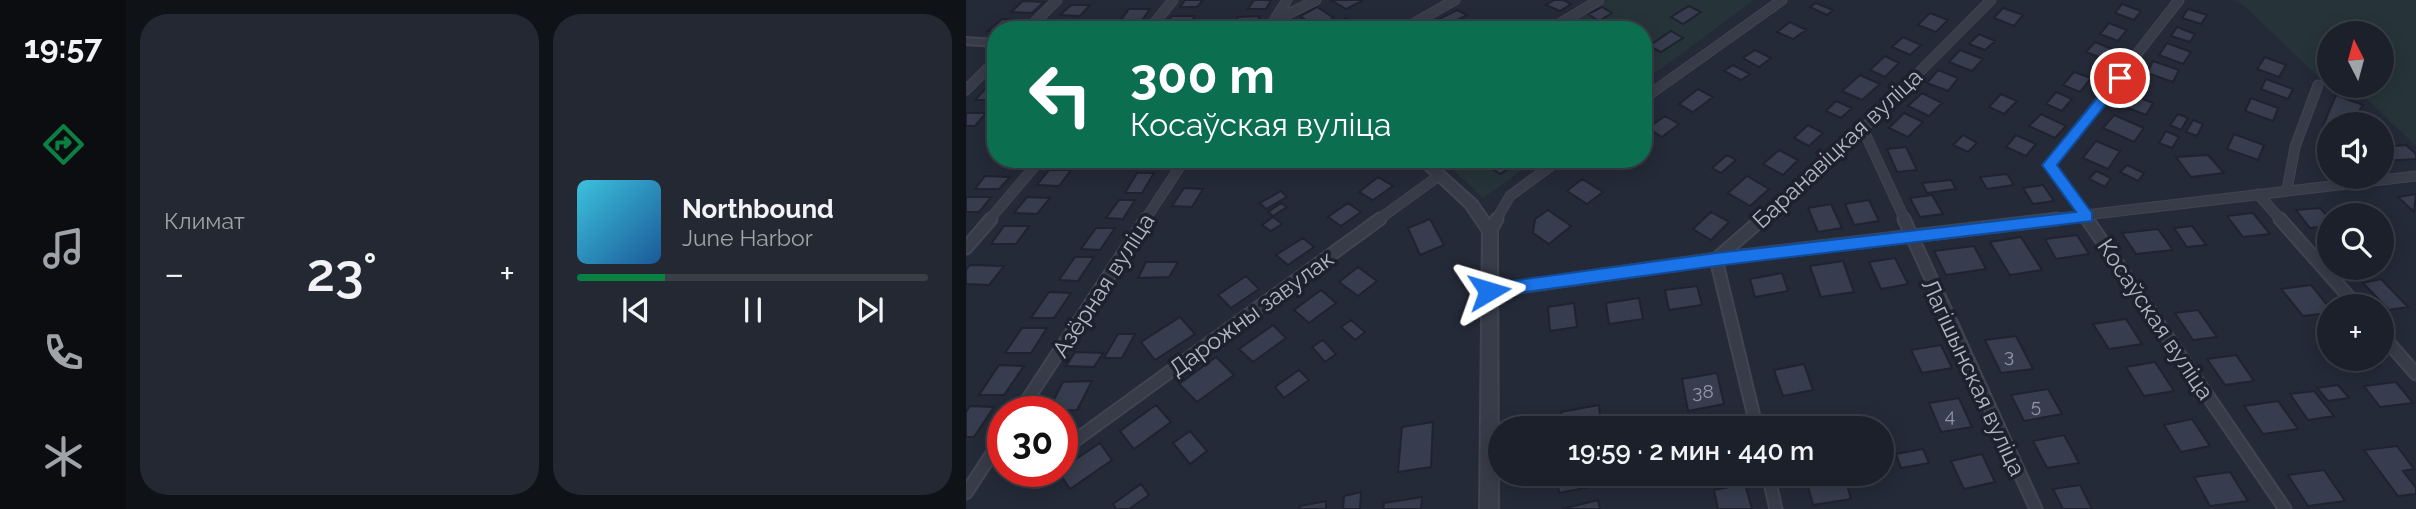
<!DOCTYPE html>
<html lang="ru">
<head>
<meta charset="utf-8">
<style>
  body { margin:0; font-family:Raleway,sans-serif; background:#242832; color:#f1f3f6; height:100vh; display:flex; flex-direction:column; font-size:26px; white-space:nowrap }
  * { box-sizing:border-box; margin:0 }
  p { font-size:23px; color:#a0a3a8 }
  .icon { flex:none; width:38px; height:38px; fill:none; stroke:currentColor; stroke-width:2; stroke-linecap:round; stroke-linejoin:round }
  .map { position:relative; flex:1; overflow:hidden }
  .panel { display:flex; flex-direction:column; gap:14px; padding:14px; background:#0f1217; width:840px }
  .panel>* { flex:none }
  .top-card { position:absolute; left:21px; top:21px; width:665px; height:147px; border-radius:28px; box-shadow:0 4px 18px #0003,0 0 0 2px #393e47; background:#0b6e4f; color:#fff; overflow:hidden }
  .needle { width:46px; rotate:354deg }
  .buttons { position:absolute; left:1351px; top:21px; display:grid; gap:14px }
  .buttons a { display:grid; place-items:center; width:77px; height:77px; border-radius:50%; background:#1b202a; box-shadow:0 4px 18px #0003,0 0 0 2px #393e47; font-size:35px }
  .speed { position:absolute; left:21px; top:396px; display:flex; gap:14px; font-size:35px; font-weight:700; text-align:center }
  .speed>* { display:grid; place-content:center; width:91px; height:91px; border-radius:50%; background:#1b202a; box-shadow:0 4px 18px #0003,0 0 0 2px #393e47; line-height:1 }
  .speed .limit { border:10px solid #d22; background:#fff; color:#111 }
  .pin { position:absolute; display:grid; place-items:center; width:60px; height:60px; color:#fff; margin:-30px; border:4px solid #fff; border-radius:50%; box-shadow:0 2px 7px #0007 }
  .me { position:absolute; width:77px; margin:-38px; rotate:83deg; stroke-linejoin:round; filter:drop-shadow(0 0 5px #0008) }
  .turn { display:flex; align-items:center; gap:24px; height:147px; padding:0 28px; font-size:32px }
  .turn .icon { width:91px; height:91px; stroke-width:2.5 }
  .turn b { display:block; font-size:49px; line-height:60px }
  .big { font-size:52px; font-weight:600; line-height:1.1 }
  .panel .widget { flex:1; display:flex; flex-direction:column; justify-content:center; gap:10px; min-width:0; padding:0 24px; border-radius:28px; background:#242832 }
  .song { display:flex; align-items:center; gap:21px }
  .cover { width:84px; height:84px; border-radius:10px; background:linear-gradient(135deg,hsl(190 70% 55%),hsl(210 70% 35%)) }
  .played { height:7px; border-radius:4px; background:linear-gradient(90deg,#0b8043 25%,#393e47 25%) }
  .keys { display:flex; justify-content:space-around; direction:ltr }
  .heat { display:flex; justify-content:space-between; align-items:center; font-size:38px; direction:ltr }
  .panel .tiles { flex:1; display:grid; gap:14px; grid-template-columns:repeat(2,1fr) }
  .trip { position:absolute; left:522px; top:416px; width:406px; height:70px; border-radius:35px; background:#1b202a; box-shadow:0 4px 18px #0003,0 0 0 2px #393e47; font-weight:600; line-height:70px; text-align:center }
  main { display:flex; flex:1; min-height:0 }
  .tabs { display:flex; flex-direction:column; width:126px; justify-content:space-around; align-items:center; background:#0b0d11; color:#a0a3a8 }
  .tabs .icon { width:49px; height:49px }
  .tabs .on { color:#0b8043 }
  .tabs b { font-size:32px; color:#f1f3f6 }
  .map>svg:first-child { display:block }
  .green { fill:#263439 }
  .building { fill:#373d4e; stroke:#1f232f; stroke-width:2 }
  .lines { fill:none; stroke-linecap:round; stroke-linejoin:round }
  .minor-far1-casing { stroke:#414551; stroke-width:11 }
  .minor-casing { stroke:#414551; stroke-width:15 }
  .tertiary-casing { stroke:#414551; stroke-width:4 }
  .minor-far1 { stroke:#383c49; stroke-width:9 }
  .minor { stroke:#383c49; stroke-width:11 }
  .tertiary { fill:#383c49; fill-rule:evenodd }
  .route { fill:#1a73e8; stroke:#114b97; stroke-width:2 }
  .labels { text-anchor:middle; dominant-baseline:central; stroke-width:7; stroke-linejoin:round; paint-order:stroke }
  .number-label { font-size:19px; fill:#9296a4 }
  .street-label { font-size:23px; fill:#b3b7c4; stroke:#1d212d }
</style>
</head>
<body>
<main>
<nav class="tabs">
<b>19:57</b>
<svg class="icon on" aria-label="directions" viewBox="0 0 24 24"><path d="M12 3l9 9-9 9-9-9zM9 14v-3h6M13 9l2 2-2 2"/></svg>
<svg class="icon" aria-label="music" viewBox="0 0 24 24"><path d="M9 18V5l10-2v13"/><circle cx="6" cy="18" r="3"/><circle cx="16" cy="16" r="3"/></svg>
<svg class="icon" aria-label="phone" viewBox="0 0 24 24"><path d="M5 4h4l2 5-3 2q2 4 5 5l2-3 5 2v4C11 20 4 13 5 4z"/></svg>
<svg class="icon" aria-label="climate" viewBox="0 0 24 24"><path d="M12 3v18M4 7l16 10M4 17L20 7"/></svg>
</nav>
<section class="panel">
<div class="tiles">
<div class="widget"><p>Климат</p>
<div class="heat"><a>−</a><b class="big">23°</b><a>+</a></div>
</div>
<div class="widget">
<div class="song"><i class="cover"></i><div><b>Northbound</b><p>June Harbor</p></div></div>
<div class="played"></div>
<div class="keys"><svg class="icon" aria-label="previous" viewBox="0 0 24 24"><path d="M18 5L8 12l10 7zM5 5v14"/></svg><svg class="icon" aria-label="pause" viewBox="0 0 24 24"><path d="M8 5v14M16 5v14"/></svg><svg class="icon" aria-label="next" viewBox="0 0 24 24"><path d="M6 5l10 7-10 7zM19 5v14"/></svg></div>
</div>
</div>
</section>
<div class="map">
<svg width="1450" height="509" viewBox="0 0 1450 509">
  <rect width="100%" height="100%" fill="#242a38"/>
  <path class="green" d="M641 0H788L677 82V30H592Z
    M1267 0H1450V146L1389 88 1377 86H1416V33H1363V84L1359 83 1277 5Z
    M476 159H571L517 198Z"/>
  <path class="building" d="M219 0H237L231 7H214Z
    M288 0H305L300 9H282Z
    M365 0H395L396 1 380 9Z
    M588 0H597L605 4 594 11 580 5Z
    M57 1 78 2 66 13 45 12Z
    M850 3 867 10 861 15 844 7Z
    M1156 4 1175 11 1168 20 1149 13Z
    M105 5H124L114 16 94 15Z
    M723 6 735 12 717 24 705 17Z
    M351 7 368 18 351 27 334 16Z
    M636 7 646 13 633 21 622 14Z
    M1037 8 1057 15 1048 26 1028 18Z
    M163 9H184L176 20H155Z
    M1222 9 1241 15 1235 24 1216 18Z
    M491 10 501 15 476 28 467 22Z
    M964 13 982 20 970 32 952 25Z
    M206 16H229L223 25H199Z
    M294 16 289 25H266L272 17Z
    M380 18 389 24 379 29 370 24Z
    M36 19 57 20 46 30 22 31Z
    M86 20 106 21 97 30H76Z
    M617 20 631 28H603Z
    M824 22 840 30 827 39 811 32Z
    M1143 23 1161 30 1152 41 1134 34Z
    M1211 27 1229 34 1224 42 1205 36Z
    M705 31 717 38 695 52 683 46Z
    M1013 34 1029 41 1019 50 1003 44Z
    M937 37 955 45 944 55 926 47Z
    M1129 42 1146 49 1138 59 1120 52Z
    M1201 43 1225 52 1217 64 1193 55Z
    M789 50 805 58 793 67 777 58Z
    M994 50 1017 59 1006 71 983 62Z
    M919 56 933 63 919 77 904 70Z
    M1299 57 1320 65 1313 77 1291 69Z
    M1187 61 1213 70 1207 82 1181 73Z
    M767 65 784 74 775 80 758 71Z
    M972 70 992 78 982 91 961 83Z
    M1108 72 1125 78 1114 92 1097 85Z
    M894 75 914 84 896 100 876 91Z
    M1300 79 1327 89 1322 99 1295 89Z
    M20 88H30V100H9Z
    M732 89 747 97 727 112 713 104Z
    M1090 92 1106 99 1096 111 1080 104Z
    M956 93 976 103 963 116 942 106Z
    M1035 94 1051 101 1038 114 1023 107Z
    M1164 94 1187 103 1180 115 1157 106Z
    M1370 95 1397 105 1384 124H1363V132L1356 128Z
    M1285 98 1312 108 1307 121 1279 111Z
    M870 101 886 108 875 118 860 111Z
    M0 113H20L9 126H0Z
    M938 113 957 122 942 137 923 128Z
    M1075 114 1100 126 1089 138 1063 126Z
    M1212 114 1222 118 1215 130 1204 125Z
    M1148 115 1178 128 1168 142 1137 128Z
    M699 116 713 124 696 137 682 128Z
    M1227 120 1237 124 1231 136 1220 132Z
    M842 125 857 133 843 146 828 138Z
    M1200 131 1213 137 1206 148 1193 143Z
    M1268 134 1298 145 1292 160 1261 149Z
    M997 135 1011 143 1002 152 987 145Z
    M1050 135 1070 144 1060 156 1040 147Z
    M1130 141 1154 151 1142 169 1117 158Z
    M1440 145 1450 154V159L1416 161V147Z
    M940 147 951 170 931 172 921 149Z
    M813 150 832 160 817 175 797 164Z
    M761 155 770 160 755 173 746 168Z
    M1242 155 1258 173 1225 177 1210 157Z
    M521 159H541L549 165 534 174 517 162Z
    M1161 165 1178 173 1172 181 1154 172Z
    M83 170H105L93 186 71 185Z
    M1130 171 1145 178 1139 187 1123 179Z
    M171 173H188L176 193H159Z
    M1041 174 1048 185 1021 189 1014 177Z
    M19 176 44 177 33 189H9Z
    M781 176 803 189 784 206 762 193Z
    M412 177 427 186 407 200 393 192Z
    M616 179 637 192 621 204 601 191Z
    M985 180 990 189 961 193 956 183Z
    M1077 185 1088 201 1067 204 1057 188Z
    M218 188 237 189 226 207 206 206Z
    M315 191 321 197 300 209 294 203Z
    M1450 194 1448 212 1432 197Z
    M966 195 977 214 954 217 944 198Z
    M0 197H25L13 212H0Z
    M61 197 84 198 71 214 48 213Z
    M153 200H169L157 219 140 218Z
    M903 200 913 221 888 225 879 204Z
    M1398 202 1411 215H1385L1375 205Z
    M315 203 321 207 307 216 302 212Z
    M382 203 395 212 375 226 362 217Z
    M865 204 876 228 852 232 842 208Z
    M1354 208 1363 218V226L1344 228 1330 210Z
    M582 210 605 226 583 244 567 233 569 219Z
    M745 212 763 222 745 240 727 229Z
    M1287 213 1304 234 1277 237 1261 216Z
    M307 217 316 224 305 231 296 225Z
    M464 219 478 245 454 255 442 228Z
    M38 226H63L50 244H25Z
    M1226 226 1240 245 1221 247 1208 228Z
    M130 228H149L134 250 115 249Z
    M1192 229 1207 250 1170 254 1156 233Z
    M1111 235 1123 254 1090 259 1079 239Z
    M1055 237 1076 270 1044 275 1024 242Z
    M337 238 348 247 322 265 310 255Z
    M1008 246 1020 269 980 275 968 251Z
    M109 257H128L112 281 93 280Z
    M929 258 942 284 915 289 903 262Z
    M877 261 888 292 855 297 844 266Z
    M180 262H212L203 277 172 278Z
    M4 265 38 266 23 285 0 284V270Z
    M392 267 411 281 392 296 373 282Z
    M816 273 822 291 789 297 784 279Z
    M280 276 293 289 265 308 252 295Z
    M1415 279 1442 307 1423 310 1397 283Z
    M1345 285 1363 307V313L1337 316 1315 289Z
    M731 286 736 305 703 310 699 290Z
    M355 290 370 303 343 323 328 310Z
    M83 292 105 293 88 318H65Z
    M673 298 677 319 643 324 640 303Z
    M608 303 611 327 584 331 582 307Z
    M1232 310 1251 337 1227 340 1209 313Z
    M214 317 229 334 189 360 175 342Z
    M1160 319 1176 344 1143 349 1127 324Z
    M385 320 399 332 389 340 375 327Z
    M307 325 320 338 287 362 273 349Z
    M56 328H81L65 353H39Z
    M152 334H169L156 358H138Z
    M1050 336 1067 369 1035 373 1019 340Z
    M357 340 370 354 359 362 346 347Z
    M975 345 986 368 956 373 945 350Z
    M109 352 137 353 128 367 100 366Z
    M1270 355 1288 381 1259 385 1241 359Z
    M250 357 268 375 231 402 213 384Z
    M1374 359H1407L1413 366 1383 370Z
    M1189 362 1208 391 1178 396 1160 367Z
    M838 364 847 390 817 396 808 370Z
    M33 365 58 366 38 395H13Z
    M333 370 343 380 318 398 309 387Z
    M751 373 758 404 722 411 716 379Z
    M126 381 111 410 82 411 97 382Z
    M1430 382 1447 403 1414 407 1398 386Z
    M1372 385 1383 398 1362 401 1351 388Z
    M1082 389 1096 414 1058 421 1045 395Z
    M1348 391 1368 416 1342 420 1324 394Z
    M993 398 1006 427 975 432 963 403Z
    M1312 401 1332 429 1297 434 1278 406Z
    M190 405 205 422 168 449 154 431Z
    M633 405 635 429H596L595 412Z
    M4 406 28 407 8 437H0V412Z
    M853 416 858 429H826L824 422Z
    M760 419 762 429H734L733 424Z
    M1226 419 1244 446 1215 452 1198 425Z
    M467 422 465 467 432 472 436 427Z
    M224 431 241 451 224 464 207 443Z
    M1098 435 1113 463 1081 468 1067 441Z
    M134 443 146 460 104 489 92 471Z
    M1431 446 1448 469 1437 471 1450 488V494L1432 496 1398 450Z
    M957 449 963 463 935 468 930 454Z
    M1016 454 1029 482 998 489 985 461Z
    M1358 470 1379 501 1342 506 1322 475Z
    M1264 472 1282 501 1244 506 1228 477Z
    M591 474H643L645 483 593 493Z
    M878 474 885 499 847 505 839 475Z
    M175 484 183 495 163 509H150L147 504Z
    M779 484 786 509H752L748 490Z
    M1114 485 1126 509H1097L1087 489Z
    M395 492 394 509H377L378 496Z
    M456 497 455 509H417L418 503Z
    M632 500 634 509H596Z
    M360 501V509H333L334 506Z"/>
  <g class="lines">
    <defs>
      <path id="minor-far1" d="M308 21 350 0
        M61 30 91 0
        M183 30 207 0
        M302 30 321 0
        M436 30 489 0
        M583 30 633 0
        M0 90 30 60
        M677 99 816 0
        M897 129 939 220
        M1321 190 1329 147 1352 85
        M1292 194 1315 220
        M23 220 75 159
        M179 220 219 159
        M412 220 474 175
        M530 220 544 196 594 159
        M794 220 897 129 1025 0
        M1077 220 1450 176
        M1122 220 1084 165 1213 0"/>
      <path id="minor" d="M938 219 1070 509
        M1121 219 1319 509
        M1314 219 1391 306
        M524 231 531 219
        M0 248 25 219
        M523 291 750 259 1091 219
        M1416 335 1450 374
        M54 411 180 219
        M791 429 750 259 796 219
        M96 450 414 219
        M802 474 810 509
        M0 493 37 437"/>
      <path id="tertiary" d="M0 38 30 40V46L0 44Z
        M449 159H463L510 201 531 231 532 509H514L517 232 500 207Z"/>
    </defs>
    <use href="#minor-far1" class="minor-far1-casing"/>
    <use href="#minor" class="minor-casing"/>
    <use href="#tertiary" class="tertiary-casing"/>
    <use href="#minor-far1" class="minor-far1"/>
    <use href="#minor" class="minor"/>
    <use href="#tertiary" class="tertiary"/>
  </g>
  <path class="route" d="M1150 75 1161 78 1091 165 1126 213V221L750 266 523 297 515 291 523 284 750 253 1110 212 1076 165Z"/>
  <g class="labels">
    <g class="number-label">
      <text x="1043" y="355">3</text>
      <text x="737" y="391">38</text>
      <text x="1070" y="405">5</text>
      <text x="984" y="415">4</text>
    </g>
    <g class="street-label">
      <text transform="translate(871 148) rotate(-43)">Баранавіцкая вуліца</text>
      <text transform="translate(137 285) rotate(-57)">Азёрная вуліца</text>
      <text transform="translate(285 313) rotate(-36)">Дарожны завулак</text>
      <text transform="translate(1190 319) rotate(56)">Косаўская вуліца</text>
      <text transform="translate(1008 377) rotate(65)">Лагішынская вуліца</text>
    </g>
  </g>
</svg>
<div class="buttons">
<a><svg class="needle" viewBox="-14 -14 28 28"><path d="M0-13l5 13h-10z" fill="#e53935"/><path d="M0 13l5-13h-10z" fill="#a0a3a8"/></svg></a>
<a><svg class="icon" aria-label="sound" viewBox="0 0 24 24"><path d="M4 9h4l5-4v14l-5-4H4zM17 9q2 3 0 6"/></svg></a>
<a><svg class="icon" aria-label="search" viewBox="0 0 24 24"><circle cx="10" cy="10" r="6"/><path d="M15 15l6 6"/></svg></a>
<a>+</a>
</div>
<div class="speed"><div class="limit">30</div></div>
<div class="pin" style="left:1154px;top:78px;background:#d93025"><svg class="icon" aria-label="arrive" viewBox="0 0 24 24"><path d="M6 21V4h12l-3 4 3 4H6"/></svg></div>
<svg class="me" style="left:523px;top:291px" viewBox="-20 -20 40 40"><path d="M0-17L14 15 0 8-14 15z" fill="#1a73e8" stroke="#fff" stroke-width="4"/></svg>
<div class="trip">19:59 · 2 мин · 440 m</div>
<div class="top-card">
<div class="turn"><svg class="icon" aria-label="left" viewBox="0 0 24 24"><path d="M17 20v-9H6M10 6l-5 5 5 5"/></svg><div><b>300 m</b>Косаўская вуліца</div></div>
</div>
</div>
</main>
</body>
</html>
